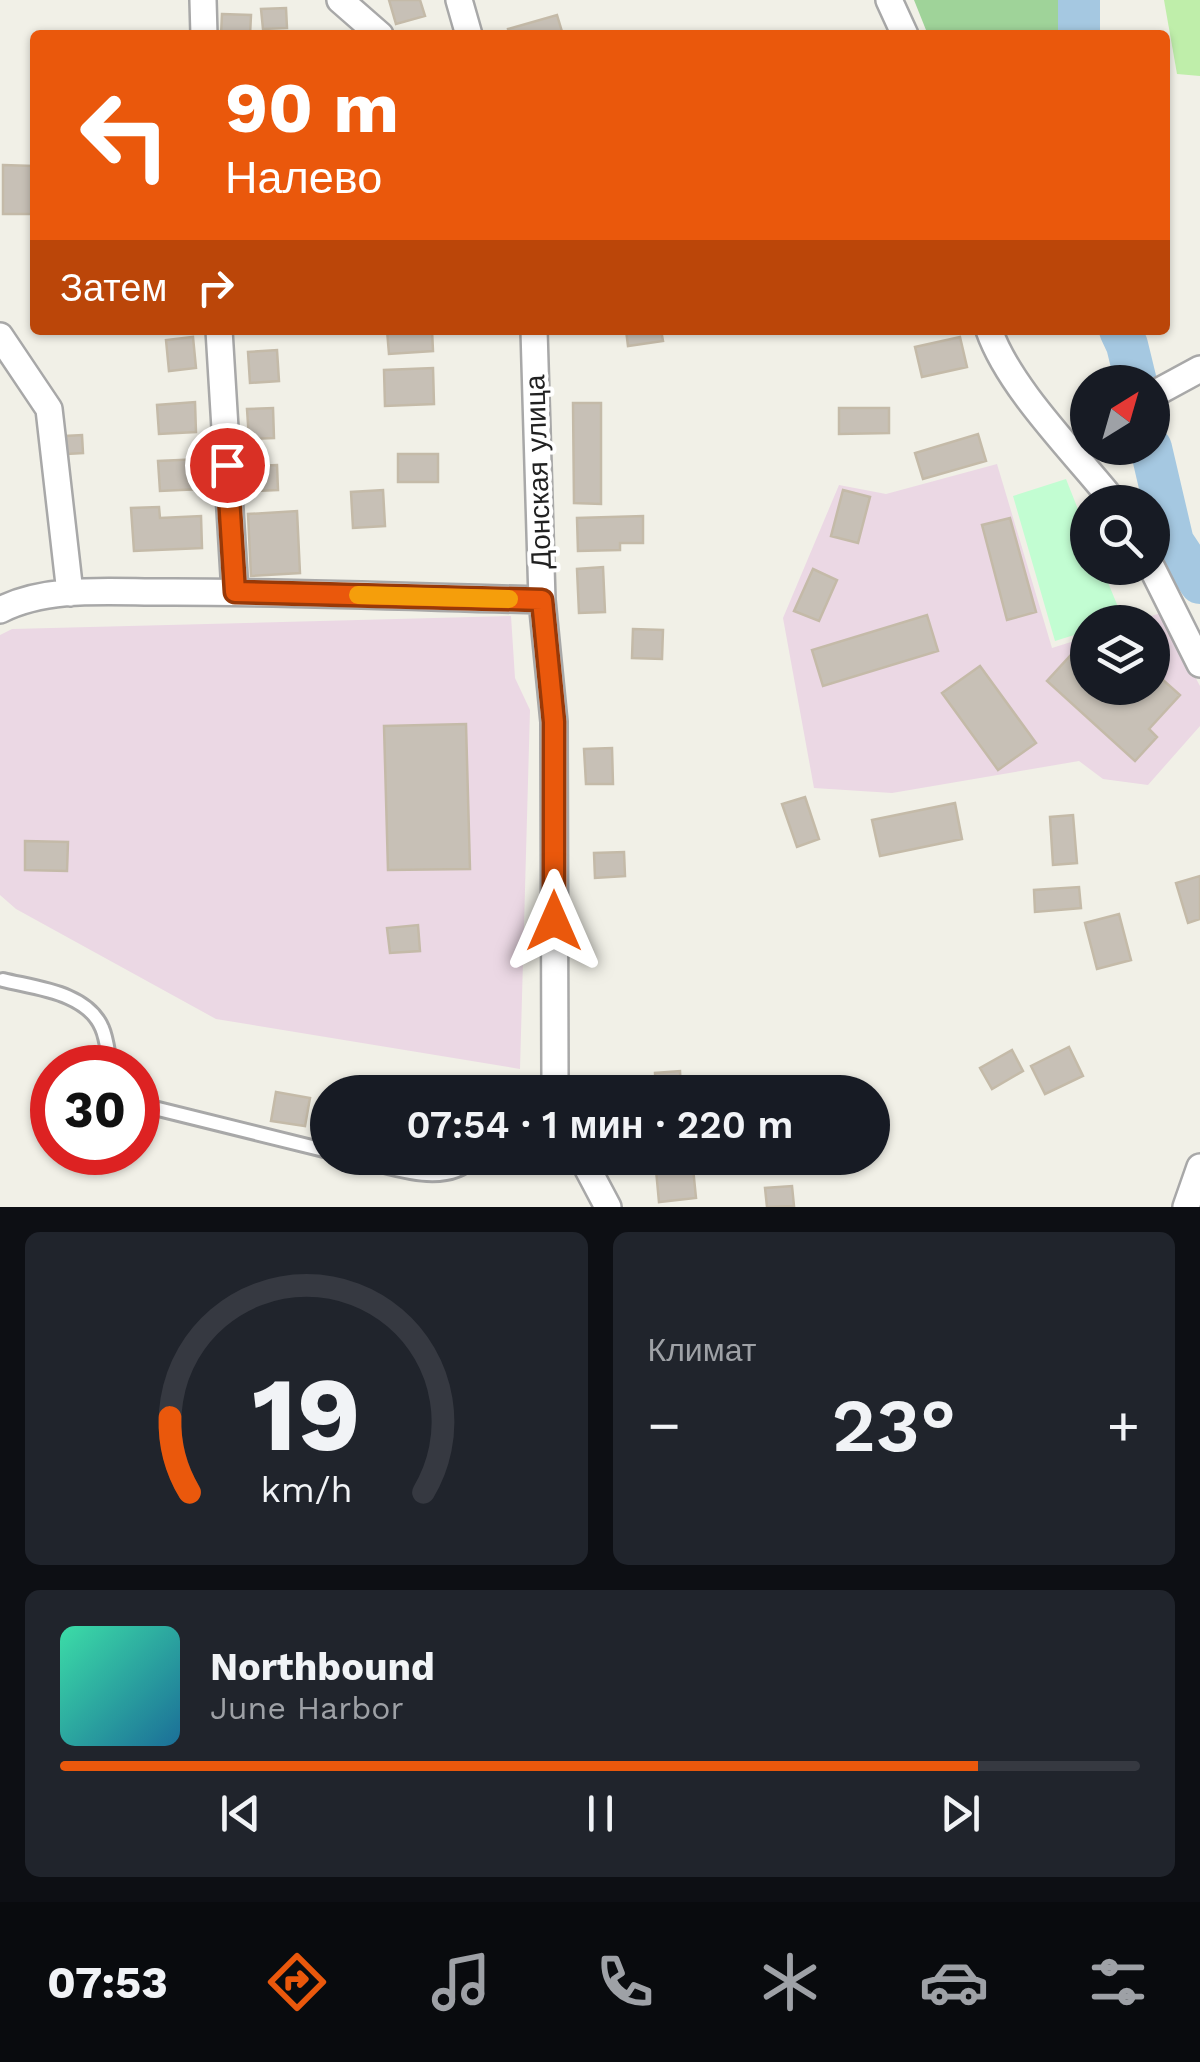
<!DOCTYPE html>
<html lang="ru">
<head>
<meta charset="utf-8">
<style>
  body { margin:0; font-family:"Work Sans",sans-serif; background:#20242c; color:#f1f3f6; height:100vh; display:flex; flex-direction:column; font-size:38px; white-space:nowrap }
  * { box-sizing:border-box; margin:0 }
  p { font-size:32px; color:#9ea1a6 }
  .icon { flex:none; width:55px; height:55px; fill:none; stroke:currentColor; stroke-width:2; stroke-linecap:round; stroke-linejoin:round }
  .map { position:relative; height:1207px; overflow:hidden }
  .side { display:flex; flex-direction:column; gap:25px; padding:25px; background:#0d0f14; flex:1 }
  .side>* { flex:none }
  .guide { position:absolute; left:30px; top:30px; width:1140px; height:305px; border-radius:10px; box-shadow:0 2px 8px #0004; background:#ea580c; color:#fff; overflow:hidden }
  .needle { width:65px; rotate:37deg }
  .controls { position:absolute; left:1070px; top:365px; display:grid; gap:20px }
  .controls a { display:grid; place-items:center; width:100px; height:100px; border-radius:50%; background:#171b24; box-shadow:0 2px 8px #0004; font-size:50px }
  .speed { position:absolute; left:30px; top:1045px; display:flex; gap:20px; font-size:50px; font-weight:700; text-align:center }
  .speed>* { display:grid; place-content:center; width:130px; height:130px; border-radius:50%; background:#171b24; box-shadow:0 2px 8px #0004; line-height:1 }
  .speed .limit { border:15px solid #d22; background:#fff; color:#111 }
  .pin { position:absolute; display:grid; place-items:center; width:85px; height:85px; color:#fff; margin:-42px; border:5px solid #fff; border-radius:50%; box-shadow:0 2px 10px #0007 }
  .me { position:absolute; width:110px; margin:-55px; rotate:0deg; stroke-linejoin:round; filter:drop-shadow(0 0 8px #0008) }
  .turn { display:flex; align-items:center; gap:35px; height:210px; padding:0 30px; font-size:45px }
  .turn .icon { width:130px; height:130px; stroke-width:2.5 }
  .turn b { display:block; font-size:70px; line-height:85px }
  .then { display:flex; align-items:center; height:95px; padding:0 30px; background:#0003; gap:20px; font-size:38px }
  .big { font-size:75px; font-weight:600; line-height:1.1 }
  .side .tile { flex:1; display:flex; flex-direction:column; justify-content:center; gap:15px; min-width:0; padding:0 35px; border-radius:15px; background:#20242c }
  .side .dial { align-items:center; gap:0 }
  .dial svg { height:260px; overflow:visible; fill:none; stroke:#363941; stroke-width:7; stroke-linecap:round; text-anchor:middle }
  .dial text { fill:#f1f3f6; stroke:none }
  .song { display:flex; align-items:center; gap:30px }
  .cover { width:120px; height:120px; border-radius:15px; background:linear-gradient(135deg,hsl(160 70% 55%),hsl(200 70% 35%)) }
  .played { height:10px; border-radius:5px; background:linear-gradient(90deg,#ea580c 85%,#363941 85%) }
  .keys { display:flex; justify-content:space-around; direction:ltr }
  .heat { display:flex; justify-content:space-between; align-items:center; font-size:55px; direction:ltr }
  .side .tiles { flex:1; display:grid; gap:25px; grid-template-columns:1fr 1fr }
  .tile:last-child { grid-column:span 2 }
  .trip { position:absolute; left:310px; top:1075px; width:580px; height:100px; border-radius:50px; background:#171b24; box-shadow:0 2px 8px #0004; font-weight:600; line-height:100px; text-align:center }
  .menu { display:flex; height:160px; justify-content:space-around; align-items:center; background:#090b0e; color:#9ea1a6 }
  .menu .icon { width:70px; height:70px }
  .menu .on { color:#ea580c }
  .menu b { font-size:45px; color:#f1f3f6 }
  .map>svg:first-child { display:block }
  .industrial { fill:#ebd8e4 }
  .grass { fill:#bfeeaa }
  .forest { fill:#9fd399 }
  .park { fill:#c2fdd2 }
  .lines { fill:none; stroke-linecap:round; stroke-linejoin:round }
  .river { stroke:#a5c8e1; stroke-width:42 }
  .building { fill:#c7c0b6; stroke:#c4baa8; stroke-width:2.5 }
  .lane-casing { stroke:#a8a8a8; stroke-width:18 }
  .street-casing { stroke:#a8a8a8; stroke-width:30 }
  .lane { stroke:#fff; stroke-width:12 }
  .street { stroke:#fff; stroke-width:25 }
  .route-casing { stroke:#983908; stroke-width:25 }
  .route { stroke:#ea580c; stroke-width:18 }
  .slow { stroke:#f59e0b; stroke-width:18 }
  .labels { text-anchor:middle; dominant-baseline:central; stroke-width:8; stroke-linejoin:round; paint-order:stroke }
  .street-label { font-size:28px; fill:#212121; stroke:#fff }
</style>
</head>
<body>
<div class="map">
<svg width="1200" height="1207" viewBox="0 0 1200 1207">
  <rect width="100%" height="100%" fill="#f1f0e7"/>
  <path class="industrial" d="M997 464 1052 648 1087 637 1088 688H1152V622H1131L1161 613 1200 686V726L1148 785 1103 779 1079 761 892 793 814 788 783 618 839 485 886 494Z
    M511 616 515 678 530 710 520 1069 216 1019 16 909 0 895V635L12 629Z"/>
  <path class="grass" d="M1164 0H1200V76L1177 74Z"/>
  <path class="forest" d="M914 0H1062L1061 35H928Z"/>
  <path class="park" d="M1066 479 1087 532 1088 568H1102L1123 619 1088 622 1087 631 1055 641 1013 496Z"/>
  <g class="lines">
    <path class="river" d="M1079 0V35
      M1120 330 1127 345 1136 382
      M1151 448 1173 542 1200 583"/>
  </g>
  <path class="building" d="M389 0H420L425 16 396 24Z
    M286 8 287 28 263 29 261 9Z
    M222 14 251 15 250 35H221Z
    M557 15 563 35H509L508 29Z
    M3 165 34 166 33 214H3Z
    M387 330H432L433 351 389 354Z
    M626 330H661L663 341 628 346Z
    M193 337 196 368 169 371 166 340Z
    M960 337 967 367 922 377 915 347Z
    M277 350 279 381 250 383 248 352Z
    M433 368 434 404 385 406 384 370Z
    M195 402 196 432 159 434 157 405Z
    M573 403H601V504L574 503Z
    M273 408 274 438 249 439 247 409Z
    M839 408H889V433L839 434Z
    M978 434 986 461 923 479 915 453Z
    M82 435 83 453 67 454 65 436Z
    M398 454H438V482H398Z
    M201 459 202 489 160 491 158 461Z
    M277 465 278 490 254 491 253 466Z
    M383 490 385 526 353 528 351 492Z
    M843 490 870 497 858 543 831 536Z
    M159 507 160 518 201 516 202 548 134 551 131 508Z
    M297 511 300 573 251 576 248 514Z
    M643 516V543H620V550L578 551 577 518Z
    M1010 518 1036 612 1007 620 982 525Z
    M603 567 605 612 579 613 577 569Z
    M813 569 837 580 819 621 794 611Z
    M927 615 938 651 823 686 812 650Z
    M633 629 663 630 662 659 632 658Z
    M1080 645 1088 652V688H1127L1132 692 1136 688H1152V670L1180 695 1149 729 1157 737 1135 761 1047 681Z
    M980 666 1036 743 998 770 942 693Z
    M466 724 470 869 388 870 384 726Z
    M612 748 613 784H586L584 749Z
    M805 797 819 839 797 847 782 804Z
    M955 803 962 839 880 856 872 820Z
    M1073 815 1077 863 1053 865 1050 817Z
    M25 841 68 842 67 871 25 870Z
    M624 852 625 876 595 878 594 853Z
    M1200 876V919L1188 923 1176 883Z
    M1079 887 1081 908 1035 912 1034 890Z
    M1119 914 1131 960 1097 969 1085 923Z
    M418 925 420 951 390 953 387 928Z
    M1069 1047 1083 1076 1045 1094 1031 1066Z
    M1012 1050 1023 1071 992 1089 980 1068Z
    M680 1071 681 1092H656L655 1073Z
    M757 1077 765 1092H733L732 1090Z
    M276 1092 310 1098 305 1126 271 1121Z
    M692 1158 696 1198 659 1202 655 1159Z
    M792 1186 794 1206 767 1207 765 1188Z"/>
  <g class="lines">
    <defs>
      <path id="lane" d="M3 980C35 988 87 992 102 1028 107 1039 108 1055 111 1068
        M528 1092 555 1080
        M138 1104 328 1151
        M354 1158C388 1166 446 1190 474 1158"/>
      <path id="street" d="M203 0 204 35
        M340 0 380 35
        M459 0 469 35
        M889 0 905 35
        M219 330 235 592
        M534 330 542 600 554 722 555 1080 559 1092
        M989 330C1009 388 1075 453 1114 502
        M0 336 49 409 70 593
        M1152 395 1200 369
        M1152 568 1200 664
        M0 610C51 584 118 593 174 592 297 592 420 597 542 600
        M582 1158 608 1207
        M1186 1207 1200 1167"/>
    </defs>
    <use href="#lane" class="lane-casing"/>
    <use href="#street" class="street-casing"/>
    <use href="#lane" class="lane"/>
    <use href="#street" class="street"/>
  </g>
  <g class="lines">
    <defs>
      <path id="route" d="M227 465 235 592 542 600 554 722V921"/>
    </defs>
    <use href="#route" class="route-casing"/>
    <use href="#route" class="route"/>
    <path class="slow" d="M358 595 509 599"/>
  </g>
  <g class="labels">
    <g class="street-label">
      <text transform="translate(538 472) rotate(-92)">Донская улица</text>
    </g>
  </g>
</svg>
<div class="controls">
<a><svg class="needle" viewBox="-14 -14 28 28"><path d="M0-13l5 13h-10z" fill="#e53935"/><path d="M0 13l5-13h-10z" fill="#9ea1a6"/></svg></a>
<a><svg class="icon" aria-label="search" viewBox="0 0 24 24"><circle cx="10" cy="10" r="6"/><path d="M15 15l6 6"/></svg></a>
<a><svg class="icon" aria-label="layers" viewBox="0 0 24 24"><path d="M12 4l9 5-9 5-9-5zM3 14l9 5 9-5"/></svg></a>
</div>
<div class="speed"><div class="limit">30</div></div>
<div class="pin" style="left:227px;top:465px;background:#d93025"><svg class="icon" aria-label="arrive" viewBox="0 0 24 24"><path d="M6 21V4h12l-3 4 3 4H6"/></svg></div>
<svg class="me" style="left:554px;top:921px" viewBox="-20 -20 40 40"><path d="M0-17L14 15 0 8-14 15z" fill="#ea580c" stroke="#fff" stroke-width="4"/></svg>
<div class="trip">07:54 · 1 мин · 220 m</div>
<div class="guide">
<div class="turn"><svg class="icon" aria-label="left" viewBox="0 0 24 24"><path d="M17 20v-9H6M10 6l-5 5 5 5"/></svg><div><b>90 m</b>Налево</div></div>
<div class="then">Затем<svg class="icon" aria-label="right" viewBox="0 0 24 24"><path d="M7 20v-9h11M14 6l5 5-5 5"/></svg></div>
</div>
</div>
<section class="side">
<div class="tiles">
<div class="tile dial"><svg viewBox="0 0 100 80">
<path d="M14 69A42 42 0 1 1 86 69"/>
<path d="M14 69A42 42 0 0 1 8 46" stroke="#ea580c"/>
<text x="50" y="56" font-size="32" font-weight="700">19</text>
<text x="50" y="72" font-size="11">km/h</text>
</svg></div>
<div class="tile"><p>Климат</p>
<div class="heat"><a>−</a><b class="big">23°</b><a>+</a></div>
</div>
<div class="tile">
<div class="song"><i class="cover"></i><div><b>Northbound</b><p>June Harbor</p></div></div>
<div class="played"></div>
<div class="keys"><svg class="icon" aria-label="previous" viewBox="0 0 24 24"><path d="M18 5L8 12l10 7zM5 5v14"/></svg><svg class="icon" aria-label="pause" viewBox="0 0 24 24"><path d="M8 5v14M16 5v14"/></svg><svg class="icon" aria-label="next" viewBox="0 0 24 24"><path d="M6 5l10 7-10 7zM19 5v14"/></svg></div>
</div>
</div>
</section>
<nav class="menu">
<b>07:53</b>
<svg class="icon on" aria-label="directions" viewBox="0 0 24 24"><path d="M12 3l9 9-9 9-9-9zM9 14v-3h6M13 9l2 2-2 2"/></svg>
<svg class="icon" aria-label="music" viewBox="0 0 24 24"><path d="M9 18V5l10-2v13"/><circle cx="6" cy="18" r="3"/><circle cx="16" cy="16" r="3"/></svg>
<svg class="icon" aria-label="phone" viewBox="0 0 24 24"><path d="M5 4h4l2 5-3 2q2 4 5 5l2-3 5 2v4C11 20 4 13 5 4z"/></svg>
<svg class="icon" aria-label="climate" viewBox="0 0 24 24"><path d="M12 3v18M4 7l16 10M4 17L20 7"/></svg>
<svg class="icon" aria-label="car" viewBox="0 0 24 24"><path d="M5 17H2v-5l4-1 3-4h7l3 4 3 1v5h-3M9 17h6M6 11h13"/><circle cx="7" cy="17" r="2"/><circle cx="17" cy="17" r="2"/></svg>
<svg class="icon" aria-label="filters" viewBox="0 0 24 24"><path d="M4 7h16M4 17h16"/><circle cx="9" cy="7" r="2"/><circle cx="15" cy="17" r="2"/></svg>
</nav>
</body>
</html>
